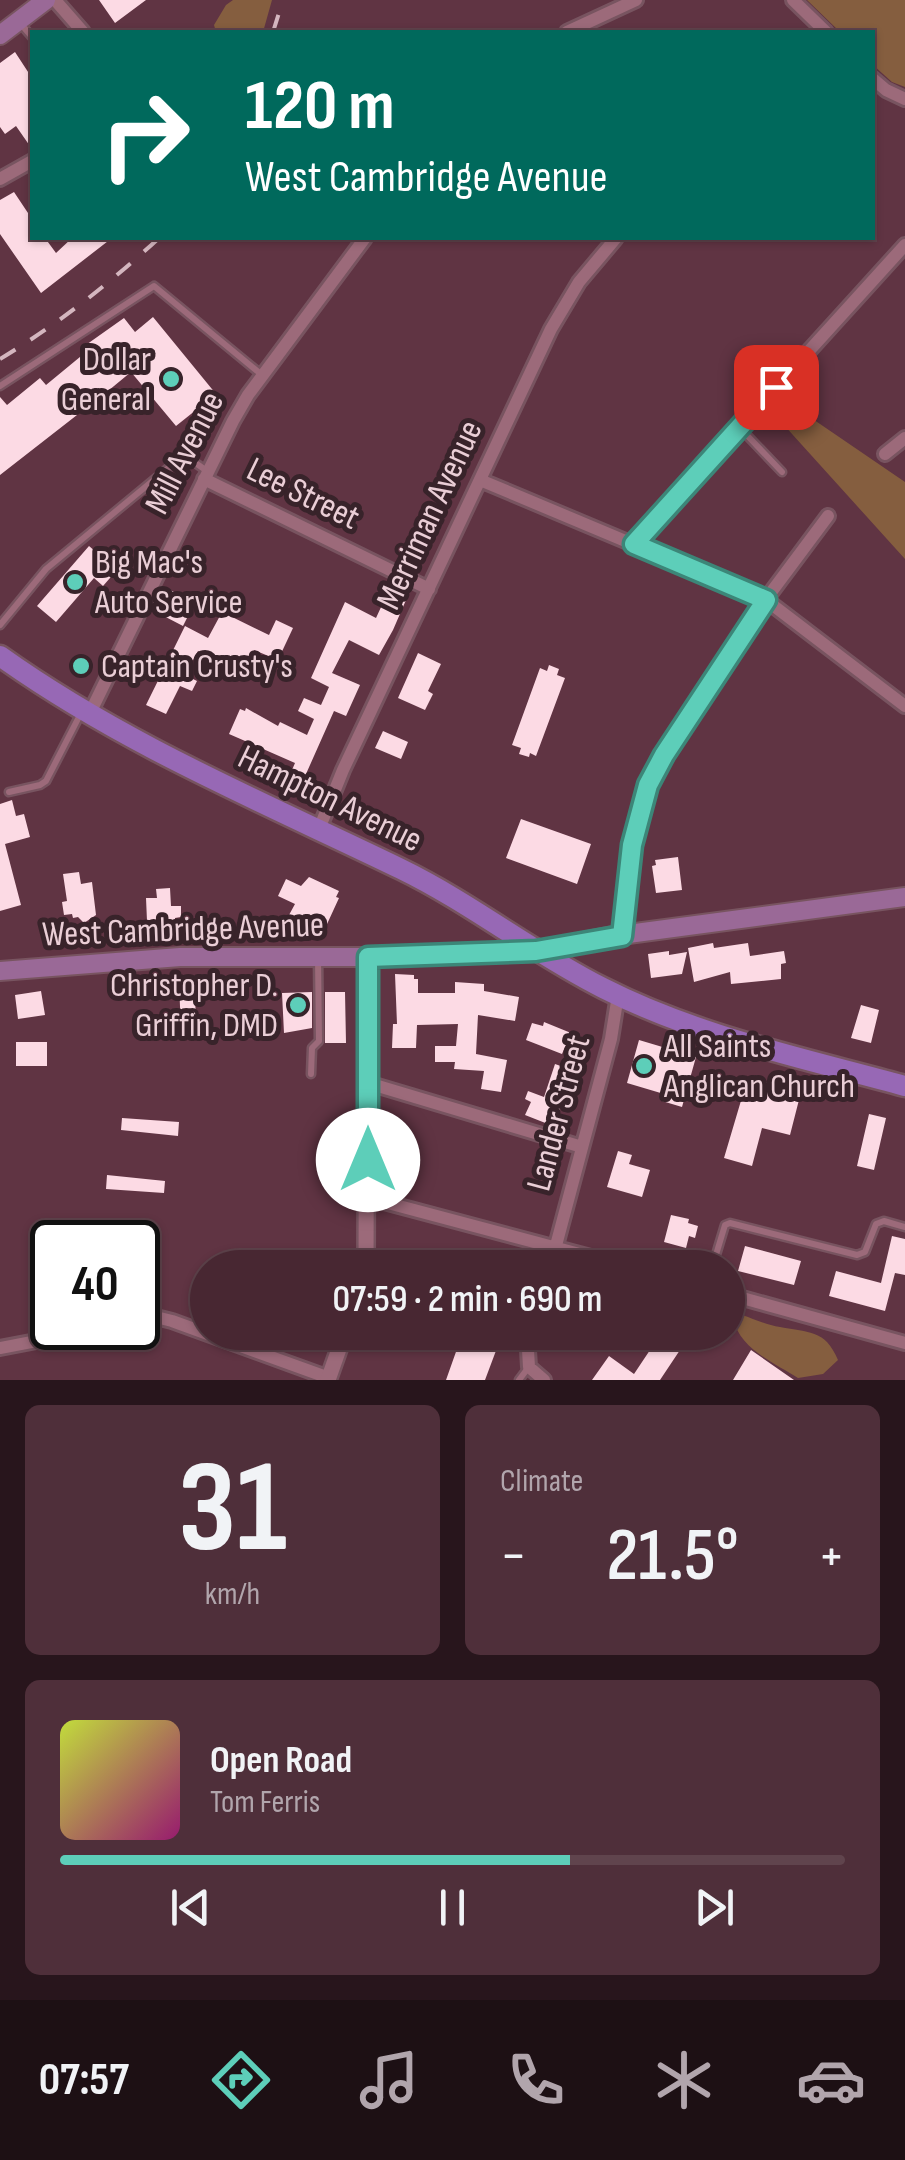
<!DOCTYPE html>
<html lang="en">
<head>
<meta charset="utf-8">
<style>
  body { margin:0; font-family:"Sofia Sans Condensed",sans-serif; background:#4f2f3a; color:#f1f3f6; height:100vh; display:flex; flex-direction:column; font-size:38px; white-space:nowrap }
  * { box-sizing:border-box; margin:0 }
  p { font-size:32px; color:#b1a5ac }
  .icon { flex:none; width:55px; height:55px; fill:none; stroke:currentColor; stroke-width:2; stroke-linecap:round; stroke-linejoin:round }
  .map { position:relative; height:1380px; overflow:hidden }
  .panel { display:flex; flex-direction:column; gap:25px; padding:25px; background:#28151c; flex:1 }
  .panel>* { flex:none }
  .banner { position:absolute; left:30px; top:30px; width:845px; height:210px; border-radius:0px; box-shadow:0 2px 8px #0004,0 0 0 2px #60444d; background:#00695c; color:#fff; overflow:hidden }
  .speed { position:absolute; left:30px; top:1220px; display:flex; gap:20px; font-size:50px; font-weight:700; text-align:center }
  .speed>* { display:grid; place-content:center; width:130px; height:130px; border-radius:50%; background:#482732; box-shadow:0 2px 8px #0004,0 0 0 2px #60444d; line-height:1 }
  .speed .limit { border:5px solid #111; border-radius:15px; background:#fff; color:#111 }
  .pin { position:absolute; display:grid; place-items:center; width:85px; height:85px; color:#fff; margin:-42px; border-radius:20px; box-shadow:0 5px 15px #0006 }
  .me { position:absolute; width:110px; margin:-55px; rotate:0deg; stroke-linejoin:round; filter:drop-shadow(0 0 8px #0008) }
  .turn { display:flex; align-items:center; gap:35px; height:210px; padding:0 50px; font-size:45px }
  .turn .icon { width:130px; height:130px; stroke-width:2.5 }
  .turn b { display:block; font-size:70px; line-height:85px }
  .big { font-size:75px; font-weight:600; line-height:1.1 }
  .panel .card { flex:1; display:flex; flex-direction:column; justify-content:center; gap:15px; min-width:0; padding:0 35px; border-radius:15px; background:#4f2f3a }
  .panel .dial { align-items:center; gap:0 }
  .dial b { font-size:130px; line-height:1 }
  .song { display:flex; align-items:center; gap:30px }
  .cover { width:120px; height:120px; border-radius:15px; background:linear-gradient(135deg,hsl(70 70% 55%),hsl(320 70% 35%)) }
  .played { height:10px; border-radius:5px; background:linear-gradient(90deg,#5dceb9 65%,#60444d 65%) }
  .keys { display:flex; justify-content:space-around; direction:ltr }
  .heat { display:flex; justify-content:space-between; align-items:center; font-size:55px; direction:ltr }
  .panel .tiles { flex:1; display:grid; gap:25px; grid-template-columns:1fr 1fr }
  .card:last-child { grid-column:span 2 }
  .trip { position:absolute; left:190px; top:1250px; width:555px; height:100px; border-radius:50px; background:#482732; box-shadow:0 2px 8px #0004,0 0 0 2px #60444d; font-weight:600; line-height:100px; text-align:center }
  .tab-bar { display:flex; height:160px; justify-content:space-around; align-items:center; background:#1d1014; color:#b1a5ac }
  .tab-bar .icon { width:70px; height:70px }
  .tab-bar .selected { color:#5dceb9 }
  .tab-bar b { font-size:45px; color:#f1f3f6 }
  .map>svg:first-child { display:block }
  .green { fill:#855e3f }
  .building { fill:#fcdae4 }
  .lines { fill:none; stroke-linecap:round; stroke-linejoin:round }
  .service-casing { stroke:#785460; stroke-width:11 }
  .minor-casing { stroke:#785460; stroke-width:18 }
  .tertiary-casing { stroke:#785460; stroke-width:20 }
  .secondary-casing { stroke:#785460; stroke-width:22 }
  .primary-casing { stroke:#785460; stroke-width:25 }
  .service { stroke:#9c6a7a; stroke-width:6 }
  .minor { stroke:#9c6a7a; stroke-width:12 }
  .tertiary { stroke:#9c6a7a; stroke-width:15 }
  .secondary { stroke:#9a6997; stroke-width:18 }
  .primary { stroke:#9768b5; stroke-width:20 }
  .rail { stroke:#d4b6bf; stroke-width:4; stroke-dasharray:18 18; stroke-linecap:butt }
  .route-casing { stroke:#3c8678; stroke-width:25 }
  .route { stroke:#5dceb9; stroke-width:18 }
  .poi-dot { fill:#5dceb9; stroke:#38232a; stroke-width:4 }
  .labels { text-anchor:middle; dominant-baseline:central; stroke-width:10; stroke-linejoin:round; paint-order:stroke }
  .poi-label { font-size:35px; fill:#eaced6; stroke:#38232a; text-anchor:start }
  .street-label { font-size:35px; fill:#eaced6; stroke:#38232a }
</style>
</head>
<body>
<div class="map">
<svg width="905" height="1380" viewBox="0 0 905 1380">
  <rect width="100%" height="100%" fill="#603443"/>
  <path class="green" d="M233 0H272L263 32H216L214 25 226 5Z
    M807 0H905V87L892 82 873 65 872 32H840Z
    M801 411 905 482V559L783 424Z
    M742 1315C754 1319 767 1325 780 1327 809 1333 825 1329 838 1360L823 1374 798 1378C776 1364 738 1348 734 1319Z"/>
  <path class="building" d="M99 0H146L115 23Z
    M15 52 32 78V149L16 126 5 134 0 127V63Z
    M14 192 32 219V238H45L56 253 72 238H112L41 293 0 234V200Z
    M153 317 216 394 176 426 131 372 97 400 90 392 71 408 77 415 0 475V397L7 405 40 378 46 385 86 352 83 347 124 318 135 332Z
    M89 546 117 570 103 586 94 578 56 622 37 606Z
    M170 590 195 602 183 626 158 613Z
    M388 592 406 600 393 630 379 655 349 640 332 673 360 685 346 716 334 711 302 783 289 777 295 763 229 734 240 709 245 711 246 708 278 726 280 722 307 735 314 719 298 711 304 698 321 705 329 687 311 678 345 602 376 618Z
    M222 612 269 635 276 620 293 628 278 660 254 650 245 671 198 651 185 675 197 681 192 691 180 686 166 714 146 705 185 626 208 638Z
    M418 653 441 664 428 691 433 694 425 710 398 698Z
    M549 665 559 669 557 675 565 678 536 756 530 753 529 757 519 754 521 748 512 745 540 668 547 671Z
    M383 731 408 742 401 759 375 748Z
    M12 800 16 816 24 814 30 837 5 844 21 905 0 911V804Z
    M521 819 591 844 577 884 506 858Z
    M678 857 682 890 656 893 652 866 656 865 655 860Z
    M79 872 81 884 92 882 96 915 84 923 78 917 73 918 72 914 64 915 62 902 67 901 63 874Z
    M309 877 339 891 336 897 339 898 322 935 297 924 299 920 289 915 295 904 278 896 286 879 301 886Z
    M170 888 171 906H181V917L175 918V922L165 923 166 926H153V920L147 921 146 898H157L156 889Z
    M713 943 714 948 748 943 750 956 784 951 786 963 781 964V979L731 984 730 972 694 982 688 948Z
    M669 951V955L687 952 682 974 651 978 648 954Z
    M395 974 414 975V979H418V993H455V982L484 984V991L519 997 515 1021 478 1015 476 1054 507 1060 501 1092 481 1089 484 1071 454 1069 455 1062H435V1046H456L458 1024 417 1025 416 1048H392L393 1024H397Z
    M198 982 199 997H195L196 1020H190L191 1027 181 1028 179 984Z
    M41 991 45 1015 18 1019 15 995Z
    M312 992V1028L284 1033 282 993Z
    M325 992H345L346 1043H325Z
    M861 1005 879 1010 871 1043 851 1038Z
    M544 1022 571 1033 562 1054 526 1040 532 1023 543 1026Z
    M639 1040 696 1057 682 1107 662 1101 664 1094 627 1083Z
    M16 1042H47V1066H16Z
    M555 1064 575 1071 572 1080 578 1082 574 1093 561 1088 554 1106 560 1108 553 1126 525 1115 531 1102 525 1099 528 1091 544 1097Z
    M748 1077 801 1092 790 1135 762 1128 752 1166 724 1158Z
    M869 1114 886 1118 874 1170 857 1166Z
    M122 1118 179 1122 178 1136 121 1130Z
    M618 1151 632 1155 629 1164 650 1170 642 1197 607 1187Z
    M107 1175 165 1181 164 1193 106 1189Z
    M671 1215 689 1219 688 1223 698 1226 695 1238 689 1236 686 1248 664 1242Z
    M892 1236 905 1239V1275L895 1273 885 1311 829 1296 836 1271 881 1283Z
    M745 1246 801 1261 794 1285 738 1271Z
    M463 1332H503L485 1380H446Z
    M662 1332H692L660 1380H592L609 1356 634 1374Z
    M751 1350 794 1380H733Z"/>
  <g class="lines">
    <defs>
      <path id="service" d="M20 23 32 37
        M0 386 154 286 262 375
        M741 429 782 472
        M0 625 46 569 184 455 207 471
        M9 792 40 785 46 781 82 711
        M311 1074 312 1048 319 1041 318 957
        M712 1268 725 1225 730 1223 857 1255 865 1252 876 1224 884 1221 905 1227
        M519 1380 528 1368"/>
      <path id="minor" d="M55 0 83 32
        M793 0 826 32
        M567 32 636 0
        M872 78 886 90 905 99
        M0 179 32 161
        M885 454 905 438
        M204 479 429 589
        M480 480 766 600 905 706
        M634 544 905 245
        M89 715 233 421 248 395 365 238
        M319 829 343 770 551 329 579 282 616 238
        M622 936 631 845 639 812 655 769 752 618 828 516
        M368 1083 582 1147
        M369 1198 632 1268
        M550 1268 611 1039 618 995
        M728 1294 905 1343
        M138 1321 160 1318 172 1321 329 1378
        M532 1332 528 1350 529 1367 544 1380
        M0 1348 104 1328"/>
      <path id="tertiary" d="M366 1268 367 957
        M328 1380 345 1332"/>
      <path id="secondary" d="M0 35 46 0
        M0 971 180 957H367L536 951 613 936 905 897"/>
      <path id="primary" d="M0 656C123 744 265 803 401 869 471 903 533 953 603 988 697 1036 803 1058 905 1086"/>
    </defs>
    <use href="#service" class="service-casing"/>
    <use href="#minor" class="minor-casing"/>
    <use href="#tertiary" class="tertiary-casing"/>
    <use href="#secondary" class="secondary-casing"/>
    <use href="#primary" class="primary-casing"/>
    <use href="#service" class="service"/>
    <use href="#minor" class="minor"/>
    <use href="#tertiary" class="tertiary"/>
    <use href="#secondary" class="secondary"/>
    <use href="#primary" class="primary"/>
    <path class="rail" d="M273 32 283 0
      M0 359C58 324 109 284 159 238"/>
  </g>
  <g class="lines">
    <defs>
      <path id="route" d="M368 1160V957L536 951 622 936 632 845 648 785 664 755 766 600 634 544 776 387"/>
    </defs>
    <use href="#route" class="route-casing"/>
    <use href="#route" class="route"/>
  </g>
  <g class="poi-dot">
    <circle cx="171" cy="379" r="10"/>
    <circle cx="75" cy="582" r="10"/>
    <circle cx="81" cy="666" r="10"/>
    <circle cx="298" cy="1005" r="10"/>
    <circle cx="644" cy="1066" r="10"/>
  </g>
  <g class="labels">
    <g class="poi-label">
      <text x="151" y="359" text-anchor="end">Dollar<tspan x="151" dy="40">General</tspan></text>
      <text x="95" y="562">Big Mac's<tspan x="95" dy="40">Auto Service</tspan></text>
      <text x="101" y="666">Captain Crusty's</text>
      <text x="278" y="985" text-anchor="end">Christopher D.<tspan x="278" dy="40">Griffin, DMD</tspan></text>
      <text x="664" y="1046">All Saints<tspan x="664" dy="40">Anglican Church</tspan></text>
    </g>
    <g class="street-label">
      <text transform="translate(185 453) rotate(-63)">Mill Avenue</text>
      <text transform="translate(303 494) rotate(26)">Lee Street</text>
      <text transform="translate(430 515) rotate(-65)">Merriman Avenue</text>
      <text transform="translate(330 799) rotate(26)">Hampton Avenue</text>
      <text transform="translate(183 930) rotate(-2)">West Cambridge Avenue</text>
      <text transform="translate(559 1113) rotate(-75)">Lander Street</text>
    </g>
  </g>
</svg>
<div class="speed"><div class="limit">40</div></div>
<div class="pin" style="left:776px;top:387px;background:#d93025"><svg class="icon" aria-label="arrive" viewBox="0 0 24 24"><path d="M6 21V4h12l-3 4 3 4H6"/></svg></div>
<svg class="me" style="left:368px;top:1160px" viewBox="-20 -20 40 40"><circle r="19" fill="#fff"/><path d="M0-13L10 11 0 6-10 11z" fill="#5dceb9"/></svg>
<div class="trip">07:59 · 2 min · 690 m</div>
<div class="banner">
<div class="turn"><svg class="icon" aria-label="right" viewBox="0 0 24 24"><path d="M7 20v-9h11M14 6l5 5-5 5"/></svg><div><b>120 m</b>West Cambridge Avenue</div></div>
</div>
</div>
<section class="panel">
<div class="tiles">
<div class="card dial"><b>31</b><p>km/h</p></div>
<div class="card"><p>Climate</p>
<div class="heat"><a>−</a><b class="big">21.5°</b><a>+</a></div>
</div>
<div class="card">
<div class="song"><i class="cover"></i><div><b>Open Road</b><p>Tom Ferris</p></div></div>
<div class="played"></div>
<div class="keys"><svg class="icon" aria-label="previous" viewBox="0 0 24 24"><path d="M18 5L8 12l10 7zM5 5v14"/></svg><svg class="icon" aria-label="pause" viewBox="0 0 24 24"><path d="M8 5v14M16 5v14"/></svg><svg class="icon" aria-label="next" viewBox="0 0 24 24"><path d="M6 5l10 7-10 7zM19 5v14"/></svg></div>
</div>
</div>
</section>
<nav class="tab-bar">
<b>07:57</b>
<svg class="icon selected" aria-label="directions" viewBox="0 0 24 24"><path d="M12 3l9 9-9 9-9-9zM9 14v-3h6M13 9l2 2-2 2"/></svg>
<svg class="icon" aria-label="music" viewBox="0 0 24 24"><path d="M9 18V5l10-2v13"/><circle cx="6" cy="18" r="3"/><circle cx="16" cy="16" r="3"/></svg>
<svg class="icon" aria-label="phone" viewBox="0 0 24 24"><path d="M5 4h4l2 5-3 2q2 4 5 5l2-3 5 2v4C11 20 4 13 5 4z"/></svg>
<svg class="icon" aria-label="climate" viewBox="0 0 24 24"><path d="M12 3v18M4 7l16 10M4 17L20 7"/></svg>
<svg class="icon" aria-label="car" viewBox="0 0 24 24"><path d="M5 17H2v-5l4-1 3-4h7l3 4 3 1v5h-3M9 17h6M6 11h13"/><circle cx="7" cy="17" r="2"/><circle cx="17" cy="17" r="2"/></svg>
</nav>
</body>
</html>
